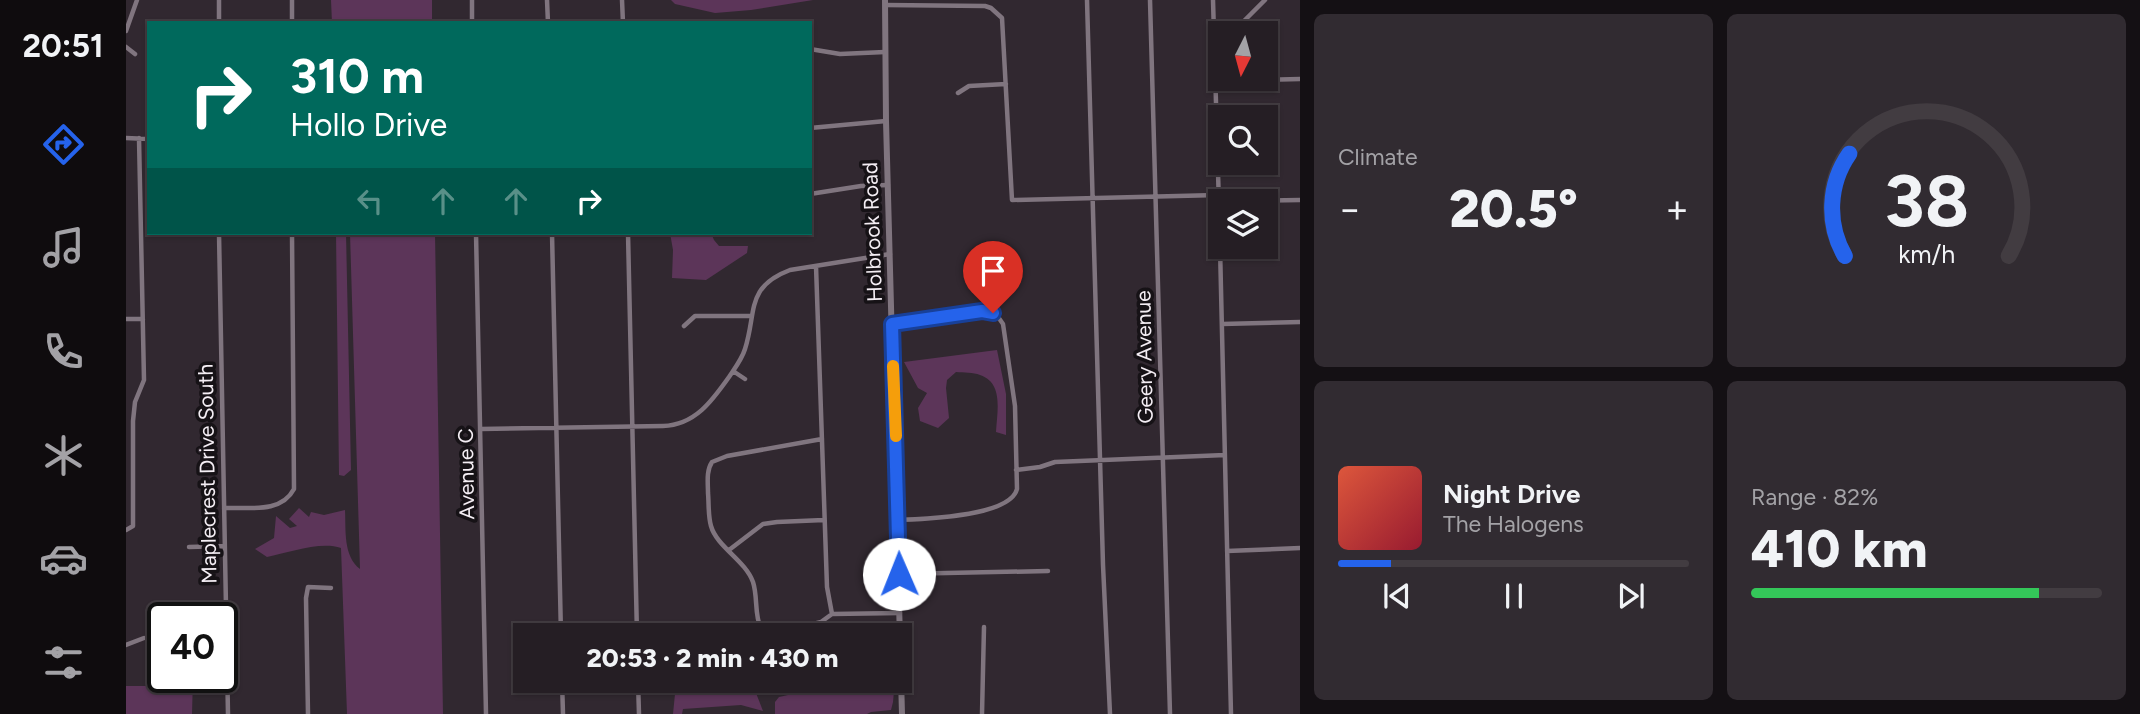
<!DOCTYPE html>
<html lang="en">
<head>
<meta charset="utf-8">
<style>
  body { margin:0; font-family:Figtree,sans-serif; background:#312b31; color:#f1f3f6; height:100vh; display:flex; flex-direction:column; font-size:26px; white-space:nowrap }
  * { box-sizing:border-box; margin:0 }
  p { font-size:23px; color:#a3a2a6 }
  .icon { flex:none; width:38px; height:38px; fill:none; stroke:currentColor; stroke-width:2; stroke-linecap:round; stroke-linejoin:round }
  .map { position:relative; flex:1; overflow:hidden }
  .side { display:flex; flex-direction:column; gap:14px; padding:14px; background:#141014; width:840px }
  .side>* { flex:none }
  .top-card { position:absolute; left:21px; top:21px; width:665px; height:214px; border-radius:0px; box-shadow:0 2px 5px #0004,0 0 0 2px #423c41; background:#00695c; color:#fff; overflow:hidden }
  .needle { width:46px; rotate:186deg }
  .tools { position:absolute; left:1082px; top:21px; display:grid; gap:14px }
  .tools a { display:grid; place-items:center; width:70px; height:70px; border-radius:0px; background:#251e24; box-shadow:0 2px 5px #0004,0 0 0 2px #423c41; font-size:35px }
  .speed { position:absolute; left:21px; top:602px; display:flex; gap:14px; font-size:35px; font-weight:700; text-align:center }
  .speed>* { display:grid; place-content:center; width:91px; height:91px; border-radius:50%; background:#251e24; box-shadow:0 2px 5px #0004,0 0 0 2px #423c41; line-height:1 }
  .speed .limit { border:4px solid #111; border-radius:10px; background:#fff; color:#111 }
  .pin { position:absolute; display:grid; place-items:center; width:60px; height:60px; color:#fff; margin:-72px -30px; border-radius:50% 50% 50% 0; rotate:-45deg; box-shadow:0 0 7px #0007 }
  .pin .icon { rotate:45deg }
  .me { position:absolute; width:77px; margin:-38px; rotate:359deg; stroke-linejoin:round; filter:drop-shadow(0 0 5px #0008) }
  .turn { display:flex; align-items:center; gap:24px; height:147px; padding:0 28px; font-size:32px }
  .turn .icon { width:91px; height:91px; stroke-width:2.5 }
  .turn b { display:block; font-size:49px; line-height:60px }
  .lanes { display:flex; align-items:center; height:66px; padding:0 28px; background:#0003; justify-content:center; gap:35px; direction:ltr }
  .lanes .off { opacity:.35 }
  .big { font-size:52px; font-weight:800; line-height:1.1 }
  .side .tile { flex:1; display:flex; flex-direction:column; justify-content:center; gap:10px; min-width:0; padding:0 24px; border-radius:10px; background:#312b31 }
  .side .dial { align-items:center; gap:0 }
  .dial svg { height:182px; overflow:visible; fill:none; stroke:#423c41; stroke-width:7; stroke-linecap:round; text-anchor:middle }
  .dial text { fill:#f1f3f6; stroke:none }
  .song { display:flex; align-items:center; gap:21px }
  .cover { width:84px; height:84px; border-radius:10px; background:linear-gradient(135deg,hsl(10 70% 55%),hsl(350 70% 35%)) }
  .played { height:7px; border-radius:4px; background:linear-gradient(90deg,#2563eb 15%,#423c41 15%) }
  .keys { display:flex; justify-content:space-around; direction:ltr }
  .heat { display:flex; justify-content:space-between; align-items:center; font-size:38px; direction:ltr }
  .charge { height:10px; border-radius:5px; background:linear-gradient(90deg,#34c759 82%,#423c41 0) }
  .side .tiles { flex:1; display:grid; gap:14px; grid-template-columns:repeat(2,1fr) }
  .trip { position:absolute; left:387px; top:623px; width:399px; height:70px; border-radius:0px; background:#251e24; box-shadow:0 2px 5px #0004,0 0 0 2px #423c41; font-weight:800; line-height:70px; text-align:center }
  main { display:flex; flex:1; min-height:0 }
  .tabs { display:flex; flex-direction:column; width:126px; justify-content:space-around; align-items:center; background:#0f0c0e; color:#a3a2a6 }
  .tabs .icon { width:49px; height:49px }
  .tabs .current { color:#2563eb }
  .tabs b { font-size:32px; color:#f1f3f6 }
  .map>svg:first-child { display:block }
  .green { fill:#5c3559 }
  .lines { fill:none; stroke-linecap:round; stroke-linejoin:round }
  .street { stroke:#80757f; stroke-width:4.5 }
  .secondary { stroke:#80757f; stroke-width:6 }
  .route-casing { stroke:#184099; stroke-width:18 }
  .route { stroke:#2563eb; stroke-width:12 }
  .slow { stroke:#f59e0b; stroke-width:12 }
  .labels { text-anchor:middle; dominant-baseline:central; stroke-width:7; stroke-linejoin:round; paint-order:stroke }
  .street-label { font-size:21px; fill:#f4eef4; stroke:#161216 }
</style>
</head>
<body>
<main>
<nav class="tabs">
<b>20:51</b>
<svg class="icon current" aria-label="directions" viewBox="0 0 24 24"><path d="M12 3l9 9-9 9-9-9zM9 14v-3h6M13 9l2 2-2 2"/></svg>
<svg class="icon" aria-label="music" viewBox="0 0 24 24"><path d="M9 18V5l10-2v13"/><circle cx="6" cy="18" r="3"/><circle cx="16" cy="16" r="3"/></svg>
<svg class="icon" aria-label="phone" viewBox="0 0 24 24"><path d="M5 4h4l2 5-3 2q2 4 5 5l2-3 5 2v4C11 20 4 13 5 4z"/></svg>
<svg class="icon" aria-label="climate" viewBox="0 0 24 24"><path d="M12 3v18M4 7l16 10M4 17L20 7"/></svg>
<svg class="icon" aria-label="car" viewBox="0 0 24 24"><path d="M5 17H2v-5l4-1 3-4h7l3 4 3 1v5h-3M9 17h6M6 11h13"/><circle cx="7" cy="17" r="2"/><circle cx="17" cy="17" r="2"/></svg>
<svg class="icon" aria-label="filters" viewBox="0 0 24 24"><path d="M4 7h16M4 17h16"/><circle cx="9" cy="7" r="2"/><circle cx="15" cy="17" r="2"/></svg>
</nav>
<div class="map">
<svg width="1174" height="714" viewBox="0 0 1174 714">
  <rect width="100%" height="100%" fill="#312830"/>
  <path class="green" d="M205 0H306V23H206Z
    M545 0H687L625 10 589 13 549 4Z
    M210 233H220L225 470 218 476 213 475Z
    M224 233H309L317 714H221L215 548C194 541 162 553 141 557L129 549 148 538 150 516 164 528 171 526 163 519 173 508 183 517 185 512 198 515 219 510C220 530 217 556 234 569Z
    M544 233H585L588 240 593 246H622L621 253 580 280 546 278 547 250Z
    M871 350 880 394V435L870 432C871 412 878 383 854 375 847 372 838 373 830 372L821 380 820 388 823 418 812 428 794 421 792 408 801 393 792 388 778 362Z
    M47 677H67L66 714H0V686H41Z
    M622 681H629L632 685 630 693 637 711 615 705 557 709 556 714H547L549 694Z
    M725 681H769L767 702 765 710 745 712 741 714H649V702L653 697Z"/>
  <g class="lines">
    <path class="street" d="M93 0V23
      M166 0V23
      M346 0V23
      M421 0 422 23
      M496 0 497 23
      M961 0 977 565 984 714
      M1024 0 1044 714
      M1087 0 1094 240
      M759 5 859 6 865 8 876 18 886 200 1092 195
      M0 31 11 0
      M1106 33 1139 0
      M0 47 9 54
      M684 49 714 54 759 52
      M1089 81 1174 79
      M832 93 843 86 880 84
      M684 128 760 121
      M0 138 23 139
      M684 194 735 186 762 185
      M1125 201 1174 200
      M93 233 102 714
      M350 233 360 714
      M426 233 435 635
      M502 233 511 635
      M1094 247 1105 714
      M690 266 701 587 706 614
      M0 319H17
      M766 324 856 311 870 314 877 324 889 406 891 489C884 517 796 519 772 520
      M1096 324 1174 322
      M558 326 569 316H625
      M607 371 619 379
      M355 429 537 426C569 425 586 401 603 377 609 368 616 359 619 349 631 312 619 287 664 270L764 254
      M696 439 601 456 586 462C580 471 582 483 582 493 583 504 582 516 585 526 591 547 619 560 627 582 632 597 628 614 635 629L647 632H656L695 622 706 614 774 613
      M890 470 914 467 929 462 1099 455
      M98 508C122 507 155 514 168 489L166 233
      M0 530 7 526V421L9 402 18 380 13 138
      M63 547 98 546
      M603 550 637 524 651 522 698 520
      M1101 551 1174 548
      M773 574 922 571
      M626 635 635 629
      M0 645 18 638
      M436 681 437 714
      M512 681 513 714
      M182 714 180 598 182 587 205 588
      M856 714 858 627"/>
    <path class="secondary" d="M759 0 760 121 776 714"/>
  </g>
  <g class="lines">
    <defs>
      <path id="route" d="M773 574 766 324 856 311 867 313"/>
    </defs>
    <use href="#route" class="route-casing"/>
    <use href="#route" class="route"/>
    <path class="slow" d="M767 366 770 436"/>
  </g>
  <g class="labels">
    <g class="street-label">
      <text transform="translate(746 232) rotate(-92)">Holbrook Road</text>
      <text transform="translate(1018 357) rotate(-91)">Geery Avenue</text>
      <text transform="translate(81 474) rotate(-91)">Maplecrest Drive South</text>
      <text transform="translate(340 474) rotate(-91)">Avenue C</text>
    </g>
  </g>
</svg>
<div class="tools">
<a><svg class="needle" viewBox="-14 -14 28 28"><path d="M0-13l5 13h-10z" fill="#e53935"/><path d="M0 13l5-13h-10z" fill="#a3a2a6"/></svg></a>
<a><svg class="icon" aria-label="search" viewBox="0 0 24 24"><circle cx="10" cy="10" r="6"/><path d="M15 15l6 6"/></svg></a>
<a><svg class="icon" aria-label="layers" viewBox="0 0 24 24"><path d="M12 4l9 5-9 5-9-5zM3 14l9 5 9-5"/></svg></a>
</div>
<div class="speed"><div class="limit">40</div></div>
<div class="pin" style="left:867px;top:313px;background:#d93025"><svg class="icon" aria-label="arrive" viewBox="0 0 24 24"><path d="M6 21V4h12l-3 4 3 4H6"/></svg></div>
<svg class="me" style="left:773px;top:574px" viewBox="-20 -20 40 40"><circle r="19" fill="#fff"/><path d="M0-13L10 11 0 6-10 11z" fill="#2563eb"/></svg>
<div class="trip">20:53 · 2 min · 430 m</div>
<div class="top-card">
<div class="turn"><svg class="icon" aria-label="right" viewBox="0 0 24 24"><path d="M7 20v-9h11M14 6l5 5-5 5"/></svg><div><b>310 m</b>Hollo Drive</div></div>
<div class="lanes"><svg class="icon off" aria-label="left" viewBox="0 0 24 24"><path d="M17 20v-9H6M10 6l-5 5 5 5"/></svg><svg class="icon off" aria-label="ahead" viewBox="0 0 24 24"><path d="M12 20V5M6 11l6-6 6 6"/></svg><svg class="icon off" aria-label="ahead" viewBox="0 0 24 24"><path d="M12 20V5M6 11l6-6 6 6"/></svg><svg class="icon" aria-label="right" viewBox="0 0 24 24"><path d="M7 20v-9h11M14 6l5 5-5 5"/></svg></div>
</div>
</div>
<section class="side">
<div class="tiles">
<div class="tile"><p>Climate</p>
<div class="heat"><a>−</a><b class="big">20.5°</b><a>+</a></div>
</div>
<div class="tile dial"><svg viewBox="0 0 100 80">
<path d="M14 69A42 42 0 1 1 86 69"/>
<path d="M14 69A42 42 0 0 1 16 24" stroke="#2563eb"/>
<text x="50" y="56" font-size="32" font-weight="700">38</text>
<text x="50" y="72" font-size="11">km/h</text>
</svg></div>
<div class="tile">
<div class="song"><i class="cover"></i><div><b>Night Drive</b><p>The Halogens</p></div></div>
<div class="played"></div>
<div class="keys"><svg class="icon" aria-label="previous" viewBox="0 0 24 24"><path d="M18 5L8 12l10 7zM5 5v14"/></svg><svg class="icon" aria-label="pause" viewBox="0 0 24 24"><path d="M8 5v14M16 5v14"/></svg><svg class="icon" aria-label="next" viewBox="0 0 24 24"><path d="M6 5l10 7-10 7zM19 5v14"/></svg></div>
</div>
<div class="tile"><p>Range · 82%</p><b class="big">410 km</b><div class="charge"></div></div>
</div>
</section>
</main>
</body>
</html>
